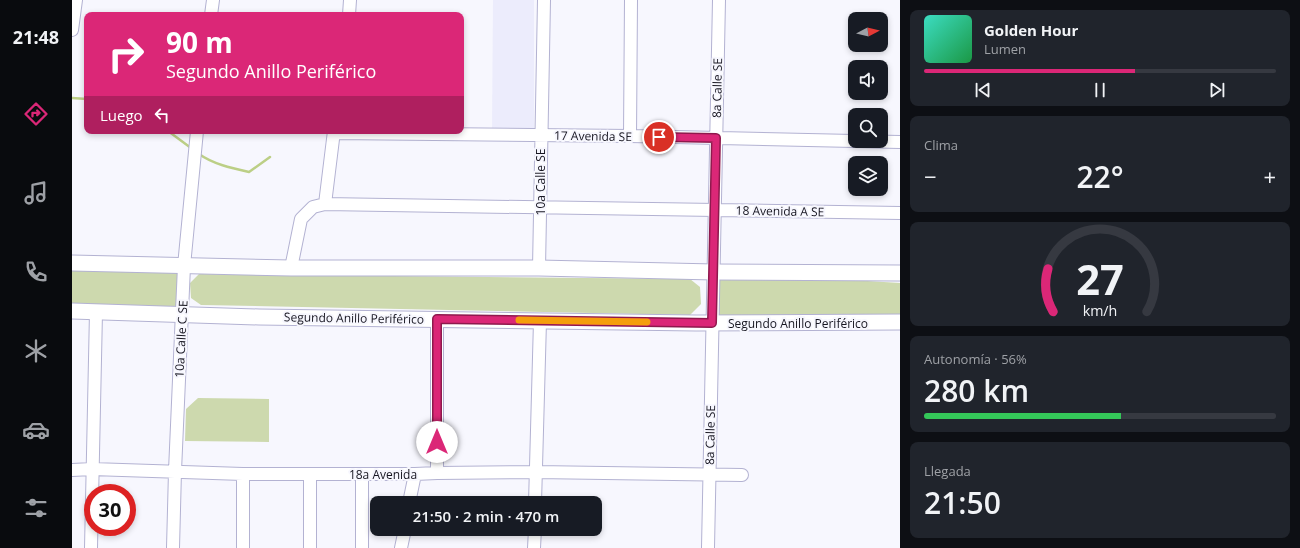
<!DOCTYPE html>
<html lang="es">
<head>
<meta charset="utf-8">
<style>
  body { margin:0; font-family:"Open Sans",sans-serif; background:#20242c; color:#f1f3f6; height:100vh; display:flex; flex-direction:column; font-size:15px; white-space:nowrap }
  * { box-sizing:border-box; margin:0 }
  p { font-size:13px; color:#9ea1a6 }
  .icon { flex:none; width:22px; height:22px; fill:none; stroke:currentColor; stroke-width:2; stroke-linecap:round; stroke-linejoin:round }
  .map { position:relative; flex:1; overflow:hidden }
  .side { display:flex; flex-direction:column; gap:10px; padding:10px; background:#0d0f14; width:400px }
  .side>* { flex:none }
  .banner { position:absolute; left:12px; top:12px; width:380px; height:122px; border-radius:8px; box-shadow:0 2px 6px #0003; background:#db2777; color:#fff; overflow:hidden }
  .needle { width:26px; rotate:83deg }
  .buttons { position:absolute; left:776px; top:12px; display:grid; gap:8px }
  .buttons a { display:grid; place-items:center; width:40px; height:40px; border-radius:8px; background:#171b24; box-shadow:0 2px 6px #0003; font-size:20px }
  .speed { position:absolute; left:12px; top:484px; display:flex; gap:8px; font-size:20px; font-weight:700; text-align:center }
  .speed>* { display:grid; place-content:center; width:52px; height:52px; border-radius:50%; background:#171b24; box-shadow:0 2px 6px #0003; line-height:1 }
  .speed .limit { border:6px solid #d22; background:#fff; color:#111 }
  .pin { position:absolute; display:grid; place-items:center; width:34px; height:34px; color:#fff; margin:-17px; border:2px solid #fff; border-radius:50%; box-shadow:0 1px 4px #0007 }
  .me { position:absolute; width:44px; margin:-22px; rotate:0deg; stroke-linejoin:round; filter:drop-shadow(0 0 3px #0008) }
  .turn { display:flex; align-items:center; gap:14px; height:84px; padding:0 16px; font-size:18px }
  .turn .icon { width:52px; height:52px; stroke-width:2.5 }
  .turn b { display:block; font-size:28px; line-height:34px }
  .then { display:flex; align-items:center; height:38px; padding:0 16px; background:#0003; gap:8px; font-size:15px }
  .big { font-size:30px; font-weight:600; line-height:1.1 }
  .side .widget { flex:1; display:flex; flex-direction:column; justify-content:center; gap:6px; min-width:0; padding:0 14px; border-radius:8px; background:#20242c }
  .side .dial { align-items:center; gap:0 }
  .dial svg { height:104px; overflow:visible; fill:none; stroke:#363941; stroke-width:7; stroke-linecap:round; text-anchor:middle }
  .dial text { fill:#f1f3f6; stroke:none }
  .song { display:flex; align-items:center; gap:12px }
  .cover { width:48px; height:48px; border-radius:6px; background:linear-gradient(135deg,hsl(170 70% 55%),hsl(140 70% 35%)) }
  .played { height:4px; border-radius:2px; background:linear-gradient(90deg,#db2777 60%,#363941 60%) }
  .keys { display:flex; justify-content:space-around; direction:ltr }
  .heat { display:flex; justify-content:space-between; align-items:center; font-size:22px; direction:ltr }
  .charge { height:6px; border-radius:3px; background:linear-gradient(90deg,#34c759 56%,#363941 0) }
  .trip { position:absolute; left:298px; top:496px; width:232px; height:40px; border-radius:8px; background:#171b24; box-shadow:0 2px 6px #0003; font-weight:600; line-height:40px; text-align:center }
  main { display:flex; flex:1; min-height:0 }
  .menu { display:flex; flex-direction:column; width:72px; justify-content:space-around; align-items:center; background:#090b0e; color:#9ea1a6 }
  .menu .icon { width:28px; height:28px }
  .menu .on { color:#db2777 }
  .menu b { font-size:18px; color:#f1f3f6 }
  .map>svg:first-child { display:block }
  .built { fill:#ececfc }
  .green { fill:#cdd9ae }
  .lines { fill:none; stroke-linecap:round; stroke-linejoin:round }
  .stream { stroke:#bccf86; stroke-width:2.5 }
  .minor-casing { stroke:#b3b2d2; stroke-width:14 }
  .major-casing { stroke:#b3b2d2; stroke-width:17 }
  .minor { stroke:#fff; stroke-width:12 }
  .major { stroke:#fff; stroke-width:15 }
  .route-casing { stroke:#8e194d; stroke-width:10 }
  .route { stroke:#db2777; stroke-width:7 }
  .slow { stroke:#f59e0b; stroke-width:7 }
  .labels { text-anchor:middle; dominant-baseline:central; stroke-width:4; stroke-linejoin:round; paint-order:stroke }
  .street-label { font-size:12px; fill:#171621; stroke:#f7f7fe }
</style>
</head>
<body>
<main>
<nav class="menu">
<b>21:48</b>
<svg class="icon on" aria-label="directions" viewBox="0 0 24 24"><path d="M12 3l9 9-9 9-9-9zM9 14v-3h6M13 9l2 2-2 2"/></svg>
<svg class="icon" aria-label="music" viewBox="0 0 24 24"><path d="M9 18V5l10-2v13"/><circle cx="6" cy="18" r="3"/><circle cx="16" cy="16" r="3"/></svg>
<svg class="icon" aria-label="phone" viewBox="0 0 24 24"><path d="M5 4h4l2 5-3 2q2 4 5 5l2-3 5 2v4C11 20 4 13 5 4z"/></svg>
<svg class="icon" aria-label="climate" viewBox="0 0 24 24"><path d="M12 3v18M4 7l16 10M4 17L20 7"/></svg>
<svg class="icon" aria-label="car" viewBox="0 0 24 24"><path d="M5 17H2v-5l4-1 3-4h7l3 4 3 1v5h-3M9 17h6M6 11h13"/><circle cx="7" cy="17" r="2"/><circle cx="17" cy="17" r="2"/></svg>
<svg class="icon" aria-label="filters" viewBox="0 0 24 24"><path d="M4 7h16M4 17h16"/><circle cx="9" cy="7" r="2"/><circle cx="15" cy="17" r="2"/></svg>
</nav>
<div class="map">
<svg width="828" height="548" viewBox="0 0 828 548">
  <rect width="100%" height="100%" fill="#f7f7fe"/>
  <path class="built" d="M421 0H462V131H420Z"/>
  <path class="green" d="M0 263 107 265 105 310 0 309Z
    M648 272 828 283V318H645Z
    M127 274 618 279 628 287 629 304 618 315 129 305 119 298 118 283Z
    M126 398 197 399V442L113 441 114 409Z"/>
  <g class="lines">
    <path class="stream" d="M0 98 15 99
      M96 131 119 148
      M127 154C141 164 159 168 177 172L198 157"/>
    <defs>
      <path id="minor" d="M139 15 141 0
        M277 15 278 0
        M0 30 4 0
        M262 133 558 136 828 142
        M558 136 559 0
        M253 204 262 131
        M219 268 229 219 241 207 253 204 828 213
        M467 268 472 0
        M0 470 20 469 171 474H343L365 473 464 472 670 475
        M365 473V319
        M290 474V548
        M337 503 343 474
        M463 503 468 321
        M19 548 24 312
        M101 548 103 471 112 266 125 131
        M171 548V474
        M238 548V474
        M329 548 333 529
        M462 548 463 529
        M636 548 647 0"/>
      <path id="major" d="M0 263 219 268H467L642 272 828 273
        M0 311 187 317 624 323 828 322"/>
    </defs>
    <use href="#minor" class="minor-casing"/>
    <use href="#major" class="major-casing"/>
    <use href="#minor" class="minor"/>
    <use href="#major" class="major"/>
  </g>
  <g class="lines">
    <defs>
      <path id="route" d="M365 442V319L640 323 644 138 587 137"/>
    </defs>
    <use href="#route" class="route-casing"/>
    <use href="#route" class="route"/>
    <path class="slow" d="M447 320 575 322"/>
  </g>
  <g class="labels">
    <g class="street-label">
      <text transform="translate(645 88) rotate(-89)">8a Calle SE</text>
      <text transform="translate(521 136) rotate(1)">17 Avenida SE</text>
      <text transform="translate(468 182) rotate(-90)">10a Calle SE</text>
      <text transform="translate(708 211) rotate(1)">18 Avenida A SE</text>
      <text transform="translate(282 318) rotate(1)">Segundo Anillo Periférico</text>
      <text x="726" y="323">Segundo Anillo Periférico</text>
      <text transform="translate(109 339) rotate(-87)">10a Calle C SE</text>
      <text transform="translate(638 435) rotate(-89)">8a Calle SE</text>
      <text x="311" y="474">18a Avenida</text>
    </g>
  </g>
</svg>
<div class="buttons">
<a><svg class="needle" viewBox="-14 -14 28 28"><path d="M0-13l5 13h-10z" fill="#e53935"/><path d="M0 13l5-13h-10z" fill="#9ea1a6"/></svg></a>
<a><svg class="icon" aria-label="sound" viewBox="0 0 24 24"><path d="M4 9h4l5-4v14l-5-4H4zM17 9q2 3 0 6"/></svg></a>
<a><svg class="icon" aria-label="search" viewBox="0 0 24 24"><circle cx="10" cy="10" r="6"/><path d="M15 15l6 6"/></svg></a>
<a><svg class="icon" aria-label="layers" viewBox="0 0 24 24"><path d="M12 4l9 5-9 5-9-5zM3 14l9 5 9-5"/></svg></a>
</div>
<div class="speed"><div class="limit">30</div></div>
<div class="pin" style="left:587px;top:137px;background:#d93025"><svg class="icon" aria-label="arrive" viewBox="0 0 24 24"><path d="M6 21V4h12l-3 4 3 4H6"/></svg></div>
<svg class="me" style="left:365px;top:442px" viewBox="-20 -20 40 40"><circle r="19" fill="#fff"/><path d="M0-13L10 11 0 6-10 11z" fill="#db2777"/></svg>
<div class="trip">21:50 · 2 min · 470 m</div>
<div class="banner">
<div class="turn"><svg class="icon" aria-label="right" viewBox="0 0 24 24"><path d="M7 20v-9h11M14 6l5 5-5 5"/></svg><div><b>90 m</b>Segundo Anillo Periférico</div></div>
<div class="then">Luego<svg class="icon" aria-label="left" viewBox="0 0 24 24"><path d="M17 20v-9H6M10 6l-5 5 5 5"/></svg></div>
</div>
</div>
<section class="side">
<div class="widget">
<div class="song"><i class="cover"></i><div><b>Golden Hour</b><p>Lumen</p></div></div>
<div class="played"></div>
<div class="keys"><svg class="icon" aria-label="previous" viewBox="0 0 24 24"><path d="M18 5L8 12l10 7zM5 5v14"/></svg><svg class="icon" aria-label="pause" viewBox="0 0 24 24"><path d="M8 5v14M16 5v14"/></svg><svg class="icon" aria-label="next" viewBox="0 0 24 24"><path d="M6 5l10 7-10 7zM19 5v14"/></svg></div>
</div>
<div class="widget"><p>Clima</p>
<div class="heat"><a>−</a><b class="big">22°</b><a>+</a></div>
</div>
<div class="widget dial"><svg viewBox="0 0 100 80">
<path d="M14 69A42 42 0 1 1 86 69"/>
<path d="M14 69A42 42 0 0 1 10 36" stroke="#db2777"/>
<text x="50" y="56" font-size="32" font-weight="700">27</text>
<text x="50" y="72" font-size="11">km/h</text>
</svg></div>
<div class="widget"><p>Autonomía · 56%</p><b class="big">280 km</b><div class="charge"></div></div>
<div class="widget"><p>Llegada</p><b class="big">21:50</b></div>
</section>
</main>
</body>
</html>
